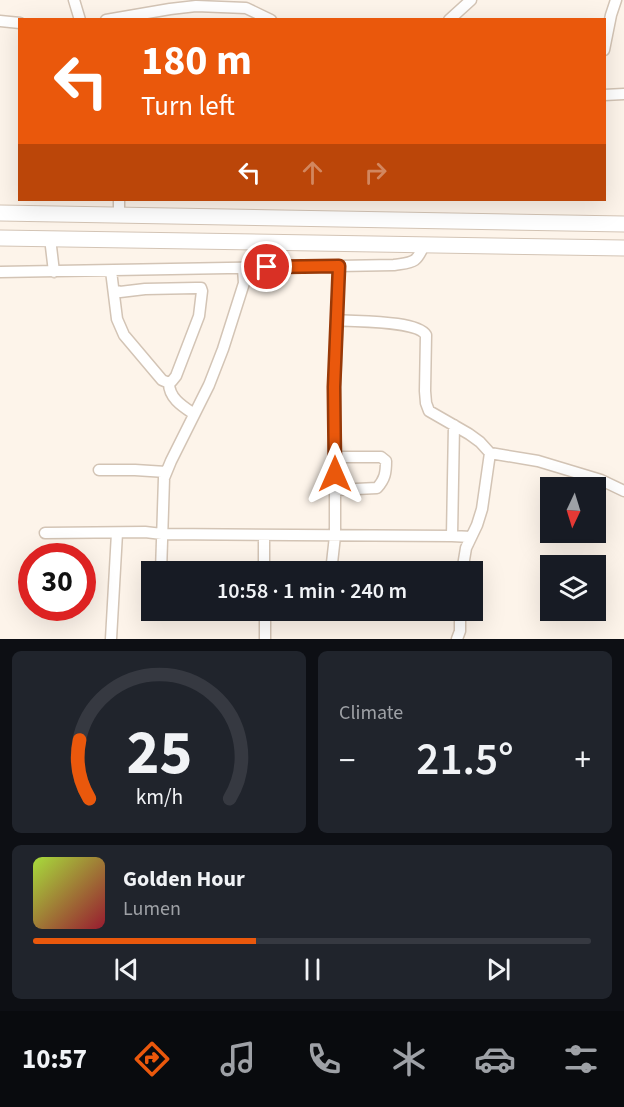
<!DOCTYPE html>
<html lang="en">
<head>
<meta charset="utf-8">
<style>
  body { margin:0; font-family:"Source Sans 3",sans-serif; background:#20242c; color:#f1f3f6; height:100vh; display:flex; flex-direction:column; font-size:22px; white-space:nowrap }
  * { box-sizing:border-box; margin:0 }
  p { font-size:20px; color:#9ea1a6 }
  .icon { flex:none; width:33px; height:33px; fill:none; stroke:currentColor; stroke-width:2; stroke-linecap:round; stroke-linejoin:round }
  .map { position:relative; height:639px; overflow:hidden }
  .details { display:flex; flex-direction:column; gap:12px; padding:12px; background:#0d0f14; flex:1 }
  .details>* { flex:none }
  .top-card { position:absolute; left:18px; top:18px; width:588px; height:183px; border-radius:0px; box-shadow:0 6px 24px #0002; background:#ea580c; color:#fff; overflow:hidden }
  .needle { width:39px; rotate:184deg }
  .fabs { position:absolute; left:540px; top:477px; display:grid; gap:12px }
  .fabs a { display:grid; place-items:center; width:66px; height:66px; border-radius:0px; background:#171b24; box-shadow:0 6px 24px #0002; font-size:30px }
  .speed { position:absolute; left:18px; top:543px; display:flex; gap:12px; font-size:30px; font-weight:700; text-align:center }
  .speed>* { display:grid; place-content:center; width:78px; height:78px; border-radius:50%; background:#171b24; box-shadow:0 6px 24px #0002; line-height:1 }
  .speed .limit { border:9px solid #d22; background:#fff; color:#111 }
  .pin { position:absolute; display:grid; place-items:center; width:51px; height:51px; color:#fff; margin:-26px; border:3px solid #fff; border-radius:50%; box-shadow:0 2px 6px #0007 }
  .me { position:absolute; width:66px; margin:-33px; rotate:0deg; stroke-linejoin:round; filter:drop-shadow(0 0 4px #0008) }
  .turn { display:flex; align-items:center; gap:21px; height:126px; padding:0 24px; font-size:27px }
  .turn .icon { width:78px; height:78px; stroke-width:2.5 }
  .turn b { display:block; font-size:42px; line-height:51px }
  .lanes { display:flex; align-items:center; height:57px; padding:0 24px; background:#0003; justify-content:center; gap:30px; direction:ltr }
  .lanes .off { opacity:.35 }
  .big { font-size:45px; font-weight:600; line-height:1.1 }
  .details .tile { flex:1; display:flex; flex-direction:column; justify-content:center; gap:9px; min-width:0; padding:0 21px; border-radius:9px; background:#20242c }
  .details .dial { align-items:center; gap:0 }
  .dial svg { height:156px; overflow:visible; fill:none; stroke:#363941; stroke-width:7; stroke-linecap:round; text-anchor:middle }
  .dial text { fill:#f1f3f6; stroke:none }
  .song { display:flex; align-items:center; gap:18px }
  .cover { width:72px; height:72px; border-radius:9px; background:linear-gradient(135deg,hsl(80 70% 55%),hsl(350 70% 35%)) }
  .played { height:6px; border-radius:3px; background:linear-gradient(90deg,#ea580c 40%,#363941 40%) }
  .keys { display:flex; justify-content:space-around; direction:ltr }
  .heat { display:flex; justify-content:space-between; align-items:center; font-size:33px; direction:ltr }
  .details .tiles { flex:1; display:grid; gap:12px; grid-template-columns:1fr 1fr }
  .tile:last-child { grid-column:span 2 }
  .trip { position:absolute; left:141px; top:561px; width:342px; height:60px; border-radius:0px; background:#171b24; box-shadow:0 6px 24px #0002; font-weight:600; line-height:60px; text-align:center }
  .menu { display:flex; height:96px; justify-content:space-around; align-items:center; background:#090b0e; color:#9ea1a6 }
  .menu .icon { width:42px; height:42px }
  .menu .active { color:#ea580c }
  .menu b { font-size:27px; color:#f1f3f6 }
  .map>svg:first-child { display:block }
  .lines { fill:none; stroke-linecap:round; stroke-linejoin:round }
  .minor-casing { stroke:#d3c4b5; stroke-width:13 }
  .highway-casing { stroke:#d3c4b5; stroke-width:17 }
  .minor { stroke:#fff; stroke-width:10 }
  .highway { stroke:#fff; stroke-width:15 }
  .route-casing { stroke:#983908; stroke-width:15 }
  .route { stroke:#ea580c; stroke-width:10 }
</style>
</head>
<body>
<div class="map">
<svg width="624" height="639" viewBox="0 0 624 639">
  <rect width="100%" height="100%" fill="#fdf4ea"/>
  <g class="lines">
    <defs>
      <path id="minor" d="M74 0 80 20
        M106 20 170 9 196 6 246 8 271 20
        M449 20 471 0
        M0 21 20 23
        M604 50 611 15 616 0
        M604 95 624 94
        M119 200V215
        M50 238 54 272
        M111 271 117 319 124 335 162 380 169 383
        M0 272 394 265C413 262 416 264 424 245
        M114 290 120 292 145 289 196 288H201L202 291 199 316 176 376 172 381 169 383
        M337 320C356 322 416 320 426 335L425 391 426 403 429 411 469 434 480 442 490 453 538 461 601 480 624 491
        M169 383C169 398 182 406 194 414
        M335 457H381L386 461C386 473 385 479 377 488L335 490
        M99 470H135L166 472
        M45 533 145 532 162 534 452 536 471 537
        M264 535V572
        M452 536 454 425
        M161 572 164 478 171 461 209 385 223 349 244 283 243 268
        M331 572 335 536V387L339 266
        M462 572 466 548 477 525 482 509 490 453
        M265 610V639
        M346 610 401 613H460
        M111 639 117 533
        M457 639 460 631V610"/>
      <path id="highway" d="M0 213 624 224
        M0 238 624 248"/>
    </defs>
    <use href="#minor" class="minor-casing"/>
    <use href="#highway" class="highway-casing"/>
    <use href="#minor" class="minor"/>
    <use href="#highway" class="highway"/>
  </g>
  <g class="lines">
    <defs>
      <path id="route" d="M267 267 339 266 334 387 335 474"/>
    </defs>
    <use href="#route" class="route-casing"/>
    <use href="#route" class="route"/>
  </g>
</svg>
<div class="fabs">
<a><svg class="needle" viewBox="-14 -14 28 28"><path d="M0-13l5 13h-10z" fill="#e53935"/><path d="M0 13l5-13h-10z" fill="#9ea1a6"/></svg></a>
<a><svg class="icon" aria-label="layers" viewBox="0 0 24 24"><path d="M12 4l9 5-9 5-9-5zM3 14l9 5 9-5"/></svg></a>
</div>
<div class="speed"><div class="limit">30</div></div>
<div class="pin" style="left:267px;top:267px;background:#d93025"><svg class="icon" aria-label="arrive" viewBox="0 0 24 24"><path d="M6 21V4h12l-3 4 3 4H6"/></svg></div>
<svg class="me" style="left:335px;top:474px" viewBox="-20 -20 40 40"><path d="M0-17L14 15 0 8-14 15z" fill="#ea580c" stroke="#fff" stroke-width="4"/></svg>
<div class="trip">10:58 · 1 min · 240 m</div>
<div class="top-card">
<div class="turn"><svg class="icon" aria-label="left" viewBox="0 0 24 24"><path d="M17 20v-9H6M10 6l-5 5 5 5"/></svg><div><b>180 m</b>Turn left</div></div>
<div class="lanes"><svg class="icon" aria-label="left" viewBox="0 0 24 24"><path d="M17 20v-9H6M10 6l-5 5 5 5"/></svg><svg class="icon off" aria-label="ahead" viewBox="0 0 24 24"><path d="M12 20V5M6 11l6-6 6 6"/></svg><svg class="icon off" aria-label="right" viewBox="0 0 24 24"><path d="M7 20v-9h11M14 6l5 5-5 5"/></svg></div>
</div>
</div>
<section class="details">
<div class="tiles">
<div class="tile dial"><svg viewBox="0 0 100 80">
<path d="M14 69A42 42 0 1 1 86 69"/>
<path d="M14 69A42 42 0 0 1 9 39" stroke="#ea580c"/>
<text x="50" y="56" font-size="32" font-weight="700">25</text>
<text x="50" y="72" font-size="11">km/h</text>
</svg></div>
<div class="tile"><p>Climate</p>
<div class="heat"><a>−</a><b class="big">21.5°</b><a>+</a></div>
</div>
<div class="tile">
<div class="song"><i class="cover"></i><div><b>Golden Hour</b><p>Lumen</p></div></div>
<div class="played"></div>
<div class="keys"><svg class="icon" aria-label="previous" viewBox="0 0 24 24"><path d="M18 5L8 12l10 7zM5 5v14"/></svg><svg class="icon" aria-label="pause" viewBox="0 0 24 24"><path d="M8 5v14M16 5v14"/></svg><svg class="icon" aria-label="next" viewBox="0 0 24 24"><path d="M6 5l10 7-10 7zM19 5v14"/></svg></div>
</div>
</div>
</section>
<nav class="menu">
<b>10:57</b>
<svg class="icon active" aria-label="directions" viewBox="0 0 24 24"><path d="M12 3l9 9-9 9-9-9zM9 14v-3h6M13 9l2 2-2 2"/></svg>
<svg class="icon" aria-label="music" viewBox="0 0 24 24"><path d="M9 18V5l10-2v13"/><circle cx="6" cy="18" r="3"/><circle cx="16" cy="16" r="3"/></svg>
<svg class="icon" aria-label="phone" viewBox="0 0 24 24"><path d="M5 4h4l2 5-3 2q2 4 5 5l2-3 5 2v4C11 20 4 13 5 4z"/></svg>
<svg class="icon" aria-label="climate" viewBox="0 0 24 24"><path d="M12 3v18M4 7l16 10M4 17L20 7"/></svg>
<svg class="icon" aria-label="car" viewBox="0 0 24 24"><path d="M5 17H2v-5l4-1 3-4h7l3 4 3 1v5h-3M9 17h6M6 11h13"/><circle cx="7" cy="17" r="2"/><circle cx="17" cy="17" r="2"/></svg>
<svg class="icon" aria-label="filters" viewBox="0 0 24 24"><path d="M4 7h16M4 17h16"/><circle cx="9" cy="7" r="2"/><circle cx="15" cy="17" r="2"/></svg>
</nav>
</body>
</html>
